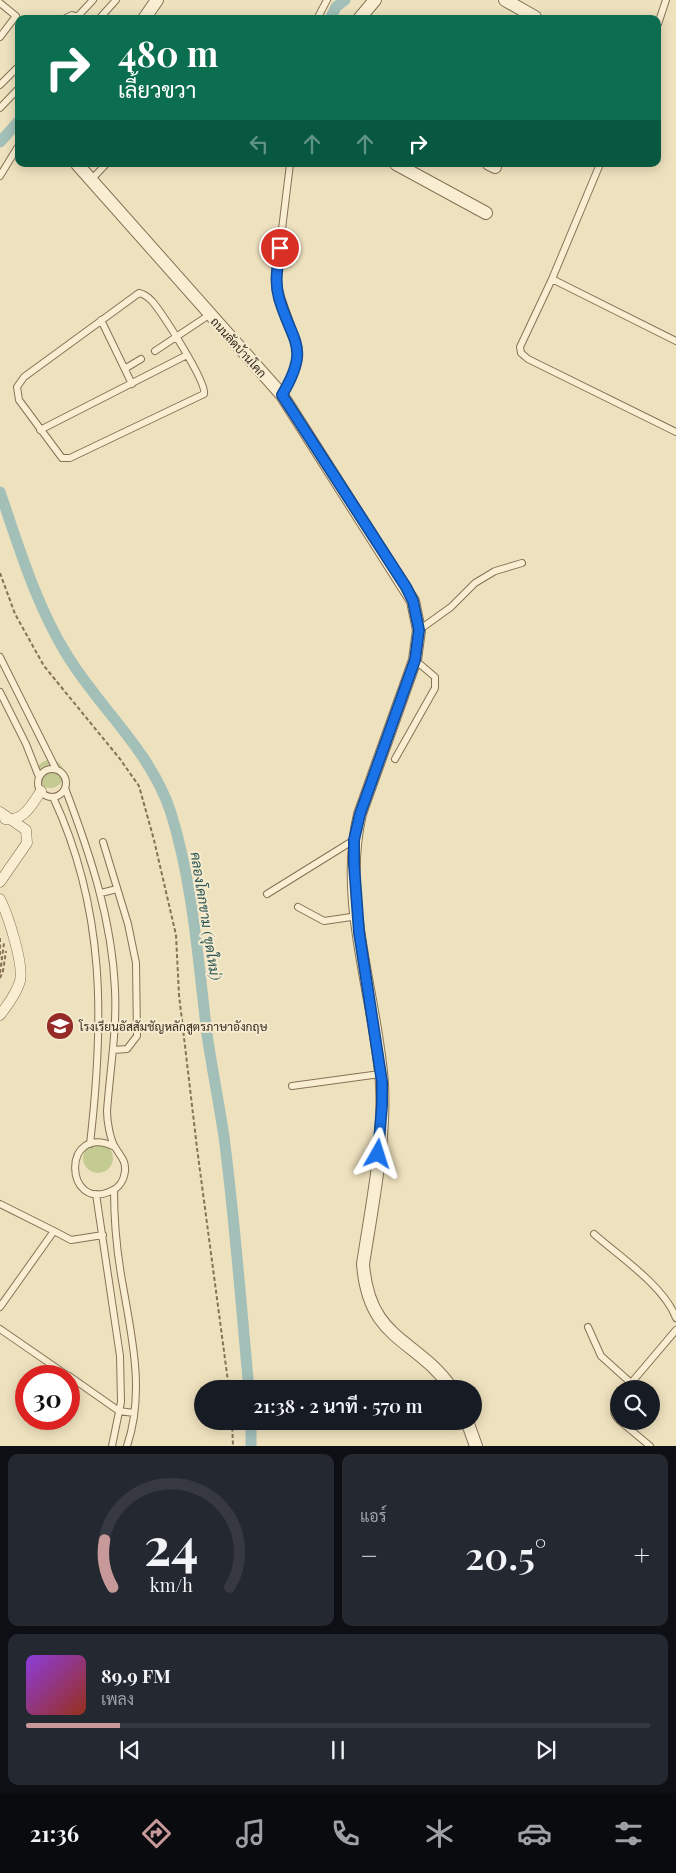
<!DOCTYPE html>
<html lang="th">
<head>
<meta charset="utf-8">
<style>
  body { margin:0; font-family:"Playfair Display",Sarabun,serif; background:#242831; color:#f1f3f6; height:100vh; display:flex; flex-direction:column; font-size:19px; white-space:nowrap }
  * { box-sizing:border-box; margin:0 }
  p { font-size:16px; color:#9ea1a6 }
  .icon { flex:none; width:28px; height:28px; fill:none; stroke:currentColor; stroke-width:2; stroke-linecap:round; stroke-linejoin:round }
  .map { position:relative; height:1446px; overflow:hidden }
  .panel { display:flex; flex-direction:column; gap:8px; padding:8px; background:#0d0f14; flex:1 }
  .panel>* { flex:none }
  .guide { position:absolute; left:15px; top:15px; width:646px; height:152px; border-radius:10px; box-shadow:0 2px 12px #0003; background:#0b6e4f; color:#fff; overflow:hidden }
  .tools { position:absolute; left:610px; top:1380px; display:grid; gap:10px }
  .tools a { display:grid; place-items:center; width:50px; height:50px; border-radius:50%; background:#171b24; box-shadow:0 2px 12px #0003; font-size:25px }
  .speed { position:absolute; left:15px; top:1365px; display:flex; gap:10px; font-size:25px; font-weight:700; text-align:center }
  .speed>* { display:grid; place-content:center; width:65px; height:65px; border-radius:50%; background:#171b24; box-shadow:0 2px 12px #0003; line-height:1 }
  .speed .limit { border:8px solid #d22; background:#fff; color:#111 }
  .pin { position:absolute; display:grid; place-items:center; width:42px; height:42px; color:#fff; margin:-21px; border:2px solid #fff; border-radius:50%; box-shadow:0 1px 5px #0007 }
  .me { position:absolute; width:55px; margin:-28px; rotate:6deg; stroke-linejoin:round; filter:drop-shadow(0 0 4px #0008) }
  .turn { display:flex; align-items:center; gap:18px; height:105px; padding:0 20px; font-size:22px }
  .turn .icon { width:65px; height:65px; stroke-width:2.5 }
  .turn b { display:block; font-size:35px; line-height:42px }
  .lanes { display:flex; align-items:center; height:48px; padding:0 20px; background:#0003; justify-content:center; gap:25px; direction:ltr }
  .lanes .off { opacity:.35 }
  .big { font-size:38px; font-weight:600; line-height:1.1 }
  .panel .card { flex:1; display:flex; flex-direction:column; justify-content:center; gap:8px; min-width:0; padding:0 18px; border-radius:10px; background:#242831 }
  .panel .dial { align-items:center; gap:0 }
  .dial svg { height:130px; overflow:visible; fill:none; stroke:#363941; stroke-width:7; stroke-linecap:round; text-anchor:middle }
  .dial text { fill:#f1f3f6; stroke:none }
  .song { display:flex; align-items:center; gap:15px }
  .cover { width:60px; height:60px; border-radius:8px; background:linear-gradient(135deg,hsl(270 70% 55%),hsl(10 70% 35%)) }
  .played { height:5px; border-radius:2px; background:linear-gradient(90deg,#c89999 15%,#363941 15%) }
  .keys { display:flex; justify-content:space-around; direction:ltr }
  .heat { display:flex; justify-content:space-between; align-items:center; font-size:28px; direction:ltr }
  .panel .tiles { flex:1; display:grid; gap:8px; grid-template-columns:1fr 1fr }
  .card:last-child { grid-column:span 2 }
  .trip { position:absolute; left:194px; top:1380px; width:288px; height:50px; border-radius:25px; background:#171b24; box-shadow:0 2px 12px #0003; font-weight:600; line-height:50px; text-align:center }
  .tabs { display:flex; height:80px; justify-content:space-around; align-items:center; background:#090b0e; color:#9ea1a6 }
  .tabs .icon { width:35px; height:35px }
  .tabs .active { color:#c89999 }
  .tabs b { font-size:22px; color:#f1f3f6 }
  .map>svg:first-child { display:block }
  .green { fill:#c3cb93 }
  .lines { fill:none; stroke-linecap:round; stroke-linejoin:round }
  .canal { stroke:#a2bfb8; stroke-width:11 }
  .service-casing { stroke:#867257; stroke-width:8 }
  .pedestrian-casing { stroke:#867257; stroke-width:11 }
  .minor-casing { stroke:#867257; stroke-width:14 }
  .path { stroke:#867257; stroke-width:2; stroke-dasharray:4 2.5; stroke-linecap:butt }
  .service { stroke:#f9eed1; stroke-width:6 }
  .pedestrian { stroke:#f9eed1; stroke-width:10 }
  .minor { stroke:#f9eed1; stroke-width:12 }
  .route-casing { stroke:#114b97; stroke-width:12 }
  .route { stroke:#1a73e8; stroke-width:9 }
  .labels { text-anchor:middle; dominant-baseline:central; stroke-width:4; stroke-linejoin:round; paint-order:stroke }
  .street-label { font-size:12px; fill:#35291c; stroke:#f5ebce }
  .poi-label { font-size:12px; fill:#35291c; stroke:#f5ebce; text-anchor:start }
  .water-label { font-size:14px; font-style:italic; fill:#2b5554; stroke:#f5ebce }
</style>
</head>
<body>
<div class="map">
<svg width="676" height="1446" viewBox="0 0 676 1446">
  <rect width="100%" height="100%" fill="#eee1be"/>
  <path class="green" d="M36 774a14 14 0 1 1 28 0a14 14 0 1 1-28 0Z
    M83 1158a15 15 0 1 1 30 0a15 15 0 1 1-30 0Z"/>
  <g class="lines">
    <path class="canal" d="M330 19 336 7 345 0
      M0 142 19 121
      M0 492C19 547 36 605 67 655 100 709 151 751 171 813 193 884 198 960 207 1034 212 1069 219 1103 224 1137 235 1221 241 1305 249 1389
      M251 1421V1446"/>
    <defs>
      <path id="service" d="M0 3 16 16 0 37
        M78 16 93 0
        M64 19 72 15 84 19
        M99 19 116 0
        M317 19 327 0
        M658 24 666 0
        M0 85 19 66
        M0 108 19 88
        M600 164 552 279 520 347 521 353 528 359 676 432
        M0 176 19 145
        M91 180 106 164
        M552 279 676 341
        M139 293C144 294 148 297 152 301 162 313 207 382 204 394L70 458H62L19 400 17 387 24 377Z
        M101 320 132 384
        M155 351 209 315
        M126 368 141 359
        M282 395C285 388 291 381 294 374 306 344 281 309 276 278L290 164
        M40 430 187 355
        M419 630 451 607 475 583 495 571 522 563
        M0 657 56 769
        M0 692 26 744 39 777
        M395 759 435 688V677L415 660
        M38 783a14 14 0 1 1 28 0a14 14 0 1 1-28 0Z
        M65 788C90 854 112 919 115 990 117 1030 110 1070 107 1111 107 1121 110 1139 115 1147 120 1156 126 1160 125 1171 124 1180 119 1188 111 1191 64 1213 61 1121 115 1147
        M53 797C106 910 104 1023 90 1144
        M103 842 128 924 136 963 137 1036 127 1049 113 1050
        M101 893 117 889
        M267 894 354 840
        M298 907 324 921 358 916
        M292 1086 380 1074
        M114 1190C114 1222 117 1254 123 1286 132 1338 145 1393 127 1446
        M96 1194 120 1356 121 1402 112 1446
        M0 1204 54 1231
        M594 1234C620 1257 664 1286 676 1318
        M0 1307 54 1231 71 1240 103 1235
        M588 1327 601 1356 631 1383
        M0 1329 68 1376
        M69 1376 119 1411 134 1413
        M626 1389 676 1330
        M619 1398C614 1406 611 1413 619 1420
        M620 1421 650 1446"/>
      <path id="pedestrian" d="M0 812 26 830 27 843 0 882
        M5 819C24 822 32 804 41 791
        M0 899C8 915 24 964 20 981 17 992 7 1006 0 1015"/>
      <path id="minor" d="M505 0 535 17
        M144 19 157 0
        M359 19 375 0
        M77 164 282 395 413 601 419 630 415 660 360 814C339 903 376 995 382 1084 385 1143 372 1205 363 1264 369 1342 416 1337 452 1389
        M396 164 486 213
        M489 164 495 167
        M467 1421 476 1446"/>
    </defs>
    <use href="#service" class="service-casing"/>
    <use href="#pedestrian" class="pedestrian-casing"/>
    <use href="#minor" class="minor-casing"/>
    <path class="path" d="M0 573 15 614 44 666 120 759 139 786 154 840 176 935 179 995 197 1148 229 1389
      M0 938V958
      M0 973 4 943
      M0 978 3 971 6 951
      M232 1421 233 1446"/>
    <use href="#service" class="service"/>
    <use href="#pedestrian" class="pedestrian"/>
    <use href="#minor" class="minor"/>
  </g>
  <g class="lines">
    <defs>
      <path id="route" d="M280 248C278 265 274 281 279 298 292 343 311 346 282 395L406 587 413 601 419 630 415 660 360 814 354 840V864L359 932 382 1082V1105L378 1154"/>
    </defs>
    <use href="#route" class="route-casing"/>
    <use href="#route" class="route"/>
  </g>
  <defs>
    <symbol id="school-disc" viewBox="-11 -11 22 22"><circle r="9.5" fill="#952a27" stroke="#f5ebce"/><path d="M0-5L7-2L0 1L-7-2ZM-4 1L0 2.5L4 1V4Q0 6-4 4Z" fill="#fff"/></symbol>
  </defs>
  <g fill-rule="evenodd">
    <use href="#school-disc" x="44" y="1010" width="32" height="32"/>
  </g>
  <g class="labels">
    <g class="street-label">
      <text transform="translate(239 347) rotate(48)">ถนนลัดบ้านโคก</text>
    </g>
    <g class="poi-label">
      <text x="79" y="1026">โรงเรียนอัสสัมชัญหลักสูตรภาษาอังกฤษ</text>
    </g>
    <g class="water-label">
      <text transform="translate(206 916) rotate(81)">คลองโคกขาม (ขุดใหม่)</text>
    </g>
  </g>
</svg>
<div class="tools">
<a><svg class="icon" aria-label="search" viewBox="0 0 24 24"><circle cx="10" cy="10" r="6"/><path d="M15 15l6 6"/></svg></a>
</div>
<div class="speed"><div class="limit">30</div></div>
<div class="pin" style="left:280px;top:248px;background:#d93025"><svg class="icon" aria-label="arrive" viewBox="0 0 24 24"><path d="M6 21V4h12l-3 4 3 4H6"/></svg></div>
<svg class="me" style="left:378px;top:1154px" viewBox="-20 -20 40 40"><path d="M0-17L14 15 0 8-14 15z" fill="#1a73e8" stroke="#fff" stroke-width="4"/></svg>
<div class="trip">21:38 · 2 นาที · 570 m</div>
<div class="guide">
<div class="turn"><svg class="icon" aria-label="right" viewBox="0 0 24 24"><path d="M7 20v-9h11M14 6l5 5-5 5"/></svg><div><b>480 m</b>เลี้ยวขวา</div></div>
<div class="lanes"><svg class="icon off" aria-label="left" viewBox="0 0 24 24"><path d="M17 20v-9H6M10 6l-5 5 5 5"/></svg><svg class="icon off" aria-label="ahead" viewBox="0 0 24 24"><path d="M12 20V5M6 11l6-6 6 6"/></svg><svg class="icon off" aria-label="ahead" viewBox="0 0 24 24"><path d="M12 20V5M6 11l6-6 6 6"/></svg><svg class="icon" aria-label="right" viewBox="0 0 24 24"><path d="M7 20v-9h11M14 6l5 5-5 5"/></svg></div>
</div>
</div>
<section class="panel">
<div class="tiles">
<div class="card dial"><svg viewBox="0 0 100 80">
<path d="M14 69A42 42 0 1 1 86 69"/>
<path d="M14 69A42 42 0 0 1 9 40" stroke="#c89999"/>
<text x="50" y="56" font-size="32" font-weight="700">24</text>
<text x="50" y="72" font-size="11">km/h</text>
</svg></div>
<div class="card"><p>แอร์</p>
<div class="heat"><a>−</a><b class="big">20.5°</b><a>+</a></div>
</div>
<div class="card">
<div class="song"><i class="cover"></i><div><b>89.9 FM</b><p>เพลง</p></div></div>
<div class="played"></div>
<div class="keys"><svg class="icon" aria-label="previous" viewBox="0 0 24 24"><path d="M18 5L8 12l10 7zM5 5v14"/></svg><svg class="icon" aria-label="pause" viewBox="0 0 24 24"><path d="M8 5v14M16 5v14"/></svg><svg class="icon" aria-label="next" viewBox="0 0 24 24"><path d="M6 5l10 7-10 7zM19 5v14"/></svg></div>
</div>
</div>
</section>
<nav class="tabs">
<b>21:36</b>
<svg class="icon active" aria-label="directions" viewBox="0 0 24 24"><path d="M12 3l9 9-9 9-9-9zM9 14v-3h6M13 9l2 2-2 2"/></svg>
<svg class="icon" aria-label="music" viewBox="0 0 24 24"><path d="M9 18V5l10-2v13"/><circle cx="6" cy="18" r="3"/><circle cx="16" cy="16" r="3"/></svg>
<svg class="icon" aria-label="phone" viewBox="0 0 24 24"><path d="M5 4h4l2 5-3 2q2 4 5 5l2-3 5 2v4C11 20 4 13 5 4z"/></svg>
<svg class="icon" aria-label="climate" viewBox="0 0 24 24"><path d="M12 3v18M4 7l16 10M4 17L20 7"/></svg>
<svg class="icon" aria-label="car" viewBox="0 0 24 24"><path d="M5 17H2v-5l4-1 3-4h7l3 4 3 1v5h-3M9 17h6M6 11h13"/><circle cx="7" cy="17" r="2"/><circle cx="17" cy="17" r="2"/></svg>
<svg class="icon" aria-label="filters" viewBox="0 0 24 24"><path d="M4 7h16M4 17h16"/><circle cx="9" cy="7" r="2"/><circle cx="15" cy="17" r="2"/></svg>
</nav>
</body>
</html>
